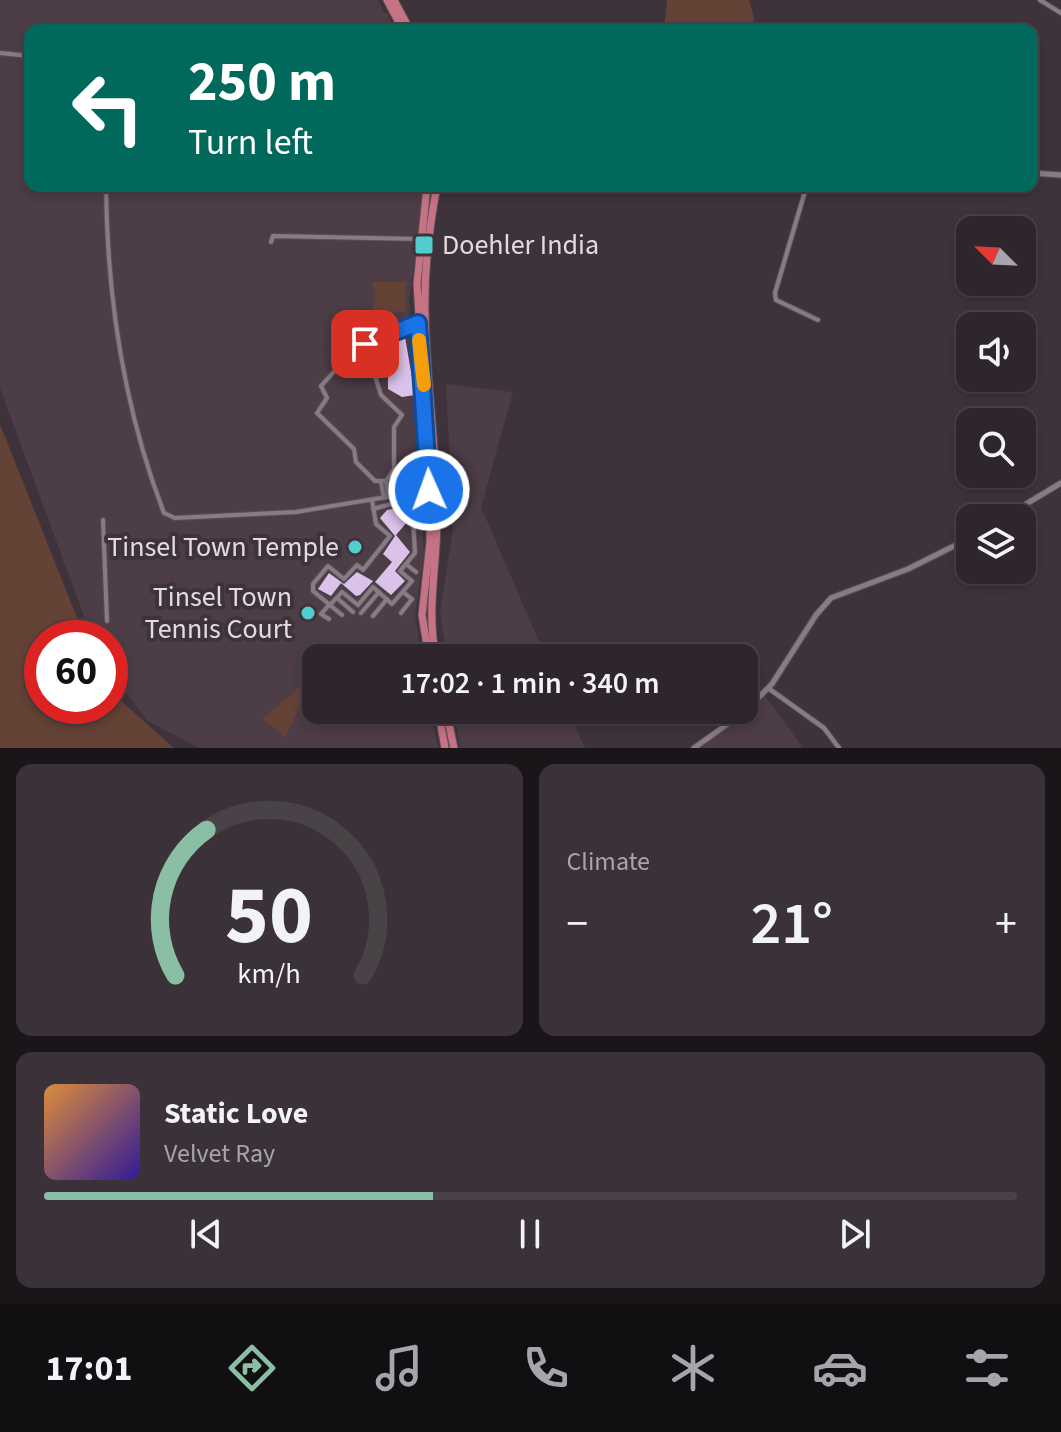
<!DOCTYPE html>
<html lang="en">
<head>
<meta charset="utf-8">
<style>
  body { margin:0; font-family:"Source Sans 3",sans-serif; background:#3a3238; color:#f1f3f6; height:100vh; display:flex; flex-direction:column; font-size:30px; white-space:nowrap }
  * { box-sizing:border-box; margin:0 }
  p { font-size:26px; color:#a7a5a9 }
  .icon { flex:none; width:44px; height:44px; fill:none; stroke:currentColor; stroke-width:2; stroke-linecap:round; stroke-linejoin:round }
  .map { position:relative; height:748px; overflow:hidden }
  .panel { display:flex; flex-direction:column; gap:16px; padding:16px; background:#191518; flex:1 }
  .panel>* { flex:none }
  .hud { position:absolute; left:24px; top:24px; width:1014px; height:168px; border-radius:16px; box-shadow:0 4px 12px #0003,0 0 0 2px #494348; background:#00695c; color:#fff; overflow:hidden }
  .needle { width:52px; rotate:294deg }
  .controls { position:absolute; left:956px; top:216px; display:grid; gap:16px }
  .controls a { display:grid; place-items:center; width:80px; height:80px; border-radius:16px; background:#2e262c; box-shadow:0 4px 12px #0003,0 0 0 2px #494348; font-size:40px }
  .speed { position:absolute; left:24px; top:620px; display:flex; gap:16px; font-size:40px; font-weight:700; text-align:center }
  .speed>* { display:grid; place-content:center; width:104px; height:104px; border-radius:50%; background:#2e262c; box-shadow:0 4px 12px #0003,0 0 0 2px #494348; line-height:1 }
  .speed .limit { border:12px solid #d22; background:#fff; color:#111 }
  .pin { position:absolute; display:grid; place-items:center; width:68px; height:68px; color:#fff; margin:-34px; border-radius:16px; box-shadow:0 4px 12px #0006 }
  .me { position:absolute; width:88px; margin:-44px; rotate:358deg; stroke-linejoin:round; filter:drop-shadow(0 0 6px #0008) }
  .turn { display:flex; align-items:center; gap:28px; height:168px; padding:0 32px; font-size:36px }
  .turn .icon { width:104px; height:104px; stroke-width:2.5 }
  .turn b { display:block; font-size:56px; line-height:68px }
  .big { font-size:60px; font-weight:600; line-height:1.1 }
  .panel .card { flex:1; display:flex; flex-direction:column; justify-content:center; gap:12px; min-width:0; padding:0 28px; border-radius:16px; background:#3a3238 }
  .panel .dial { align-items:center; gap:0 }
  .dial svg { height:208px; overflow:visible; fill:none; stroke:#494348; stroke-width:7; stroke-linecap:round; text-anchor:middle }
  .dial text { fill:#f1f3f6; stroke:none }
  .song { display:flex; align-items:center; gap:24px }
  .cover { width:96px; height:96px; border-radius:12px; background:linear-gradient(135deg,hsl(30 70% 55%),hsl(250 70% 35%)) }
  .played { height:8px; border-radius:4px; background:linear-gradient(90deg,#8abfa5 40%,#494348 40%) }
  .keys { display:flex; justify-content:space-around; direction:ltr }
  .heat { display:flex; justify-content:space-between; align-items:center; font-size:44px; direction:ltr }
  .panel .tiles { flex:1; display:grid; gap:16px; grid-template-columns:1fr 1fr }
  .card:last-child { grid-column:span 2 }
  .trip { position:absolute; left:302px; top:644px; width:456px; height:80px; border-radius:16px; background:#2e262c; box-shadow:0 4px 12px #0003,0 0 0 2px #494348; font-weight:600; line-height:80px; text-align:center }
  .tabs { display:flex; height:128px; justify-content:space-around; align-items:center; background:#120f12; color:#a7a5a9 }
  .tabs .icon { width:56px; height:56px }
  .tabs .current { color:#8abfa5 }
  .tabs b { font-size:36px; color:#f1f3f6 }
  .map>svg:first-child { display:block }
  .built { fill:#4d3d46 }
  .green { fill:#654236 }
  .building { fill:#dbc2ea }
  .lines { fill:none; stroke-linecap:round; stroke-linejoin:round }
  .minor-casing { stroke:#5a5056; stroke-width:6 }
  .tertiary-casing { stroke:#5a5056; stroke-width:7 }
  .primary-casing { stroke:#5a5056; stroke-width:9 }
  .minor { stroke:#887b83; stroke-width:4 }
  .tertiary { stroke:#887b83; stroke-width:5 }
  .primary { stroke:#c67385; stroke-width:7 }
  .route-casing { stroke:#114b97; stroke-width:20 }
  .route { stroke:#1a73e8; stroke-width:14 }
  .slow { stroke:#f59e0b; stroke-width:14 }
  .poi-dot { fill:#52cdcf; stroke:#3e333a; stroke-width:3 }
  .labels { text-anchor:middle; dominant-baseline:central; stroke-width:8; stroke-linejoin:round; paint-order:stroke }
  .poi-label { font-size:28px; fill:#e2dbdf; stroke:#3e333a; text-anchor:end }
</style>
</head>
<body>
<div class="map">
<svg width="1061" height="748" viewBox="0 0 1061 748">
  <rect width="100%" height="100%" fill="#3e333a"/>
  <path class="built" d="M0 0H378L384 13 389 14 392 30H30V186H426L409 299 424 554 415 616 422 658H316V710H431L438 748H199L148 721 110 673V638H92L0 388Z
    M446 384 513 392 481 507 546 658H447L440 612 453 529Z
    M764 694 803 748H700L746 714Z
    M454 710H568L585 748H460Z"/>
  <path class="green" d="M667 0H749L754 18 752 30H664Z
    M372 282H406L405 312H371L376 299Z
    M0 424 85 638H42V706H110V691L174 748H0Z
    M303 684 308 689 285 737 263 719Z"/>
  <path class="building" d="M405 337 415 395 402 397 388 389V374L374 361 372 349Z
    M398 508 408 521 396 535 410 552 395 571 405 581 391 595 375 582 392 562 383 554 395 536 380 518 387 510Z
    M357 572 373 581 360 595 356 596 341 583 331 596 318 589 329 573 344 584Z"/>
  <g class="lines">
    <defs>
      <path id="minor" d="M1040 0 1061 13
        M0 53 30 56
        M106 186C107 296 124 409 164 513L175 518 296 512 429 490
        M806 188 775 293 776 300 818 320
        M271 242 273 236 419 239
        M350 354 321 386 327 398 317 413 354 449 356 462 375 481H386L394 469V427L402 415 381 395 375 376 350 354 418 323
        M386 481 388 497
        M381 482 384 498
        M372 500 376 524 390 536 363 570 357 565 344 579 328 566 313 584V591L330 605 342 592 358 605 373 587 392 604 412 581 400 571 415 553 412 501
        M373 509 399 502 413 513
        M103 520 107 621
        M406 564 416 572
        M337 598 353 612
        M330 605 342 615
        M361 613 379 592
        M401 613 412 599 403 592
        M373 616 387 599
        M329 619 321 614 329 605
        M768 688 824 728 839 748"/>
      <path id="tertiary" d="M1032 173 1061 175
        M789 186 826 189 853 186
        M1003 518 1061 483
        M694 748 743 713 772 684 816 615 831 598 908 569 970 538"/>
      <path id="primary" d="M387 0 403 30
        M394 0 410 30
        M427 186 417 284 430 486V542L422 615 429 658
        M436 658C426 610 437 567 437 519 437 450 426 382 425 313 424 270 429 228 437 186
        M438 710 445 748
        M446 710 454 748"/>
    </defs>
    <use href="#minor" class="minor-casing"/>
    <use href="#tertiary" class="tertiary-casing"/>
    <use href="#primary" class="primary-casing"/>
    <use href="#minor" class="minor"/>
    <use href="#tertiary" class="tertiary"/>
    <use href="#primary" class="primary"/>
  </g>
  <g class="lines">
    <defs>
      <path id="route" d="M365 344 418 323 429 490"/>
    </defs>
    <use href="#route" class="route-casing"/>
    <use href="#route" class="route"/>
    <path class="slow" d="M419 340 424 385"/>
  </g>
  <g class="poi-dot">
    <rect x="414" y="235" width="20" height="20" rx="4"/>
    <circle cx="355" cy="547" r="8"/>
    <circle cx="308" cy="613" r="8"/>
  </g>
  <g class="labels">
    <g class="poi-label">
      <text x="442" y="245" text-anchor="start">Doehler India</text>
      <text x="339" y="547">Tinsel Town Temple</text>
      <text x="292" y="597">Tinsel Town<tspan x="292" dy="32">Tennis Court</tspan></text>
    </g>
  </g>
</svg>
<div class="controls">
<a><svg class="needle" viewBox="-14 -14 28 28"><path d="M0-13l5 13h-10z" fill="#e53935"/><path d="M0 13l5-13h-10z" fill="#a7a5a9"/></svg></a>
<a><svg class="icon" aria-label="sound" viewBox="0 0 24 24"><path d="M4 9h4l5-4v14l-5-4H4zM17 9q2 3 0 6"/></svg></a>
<a><svg class="icon" aria-label="search" viewBox="0 0 24 24"><circle cx="10" cy="10" r="6"/><path d="M15 15l6 6"/></svg></a>
<a><svg class="icon" aria-label="layers" viewBox="0 0 24 24"><path d="M12 4l9 5-9 5-9-5zM3 14l9 5 9-5"/></svg></a>
</div>
<div class="speed"><div class="limit">60</div></div>
<div class="pin" style="left:365px;top:344px;background:#d93025"><svg class="icon" aria-label="arrive" viewBox="0 0 24 24"><path d="M6 21V4h12l-3 4 3 4H6"/></svg></div>
<svg class="me" style="left:429px;top:490px" viewBox="-20 -20 40 40"><circle r="17" fill="#1a73e8" stroke="#fff" stroke-width="3"/><path d="M0-11L8 9 0 5-8 9z" fill="#fff"/></svg>
<div class="trip">17:02 · 1 min · 340 m</div>
<div class="hud">
<div class="turn"><svg class="icon" aria-label="left" viewBox="0 0 24 24"><path d="M17 20v-9H6M10 6l-5 5 5 5"/></svg><div><b>250 m</b>Turn left</div></div>
</div>
</div>
<section class="panel">
<div class="tiles">
<div class="card dial"><svg viewBox="0 0 100 80">
<path d="M14 69A42 42 0 1 1 86 69"/>
<path d="M14 69A42 42 0 0 1 26 13" stroke="#8abfa5"/>
<text x="50" y="56" font-size="32" font-weight="700">50</text>
<text x="50" y="72" font-size="11">km/h</text>
</svg></div>
<div class="card"><p>Climate</p>
<div class="heat"><a>−</a><b class="big">21°</b><a>+</a></div>
</div>
<div class="card">
<div class="song"><i class="cover"></i><div><b>Static Love</b><p>Velvet Ray</p></div></div>
<div class="played"></div>
<div class="keys"><svg class="icon" aria-label="previous" viewBox="0 0 24 24"><path d="M18 5L8 12l10 7zM5 5v14"/></svg><svg class="icon" aria-label="pause" viewBox="0 0 24 24"><path d="M8 5v14M16 5v14"/></svg><svg class="icon" aria-label="next" viewBox="0 0 24 24"><path d="M6 5l10 7-10 7zM19 5v14"/></svg></div>
</div>
</div>
</section>
<nav class="tabs">
<b>17:01</b>
<svg class="icon current" aria-label="directions" viewBox="0 0 24 24"><path d="M12 3l9 9-9 9-9-9zM9 14v-3h6M13 9l2 2-2 2"/></svg>
<svg class="icon" aria-label="music" viewBox="0 0 24 24"><path d="M9 18V5l10-2v13"/><circle cx="6" cy="18" r="3"/><circle cx="16" cy="16" r="3"/></svg>
<svg class="icon" aria-label="phone" viewBox="0 0 24 24"><path d="M5 4h4l2 5-3 2q2 4 5 5l2-3 5 2v4C11 20 4 13 5 4z"/></svg>
<svg class="icon" aria-label="climate" viewBox="0 0 24 24"><path d="M12 3v18M4 7l16 10M4 17L20 7"/></svg>
<svg class="icon" aria-label="car" viewBox="0 0 24 24"><path d="M5 17H2v-5l4-1 3-4h7l3 4 3 1v5h-3M9 17h6M6 11h13"/><circle cx="7" cy="17" r="2"/><circle cx="17" cy="17" r="2"/></svg>
<svg class="icon" aria-label="filters" viewBox="0 0 24 24"><path d="M4 7h16M4 17h16"/><circle cx="9" cy="7" r="2"/><circle cx="15" cy="17" r="2"/></svg>
</nav>
</body>
</html>
